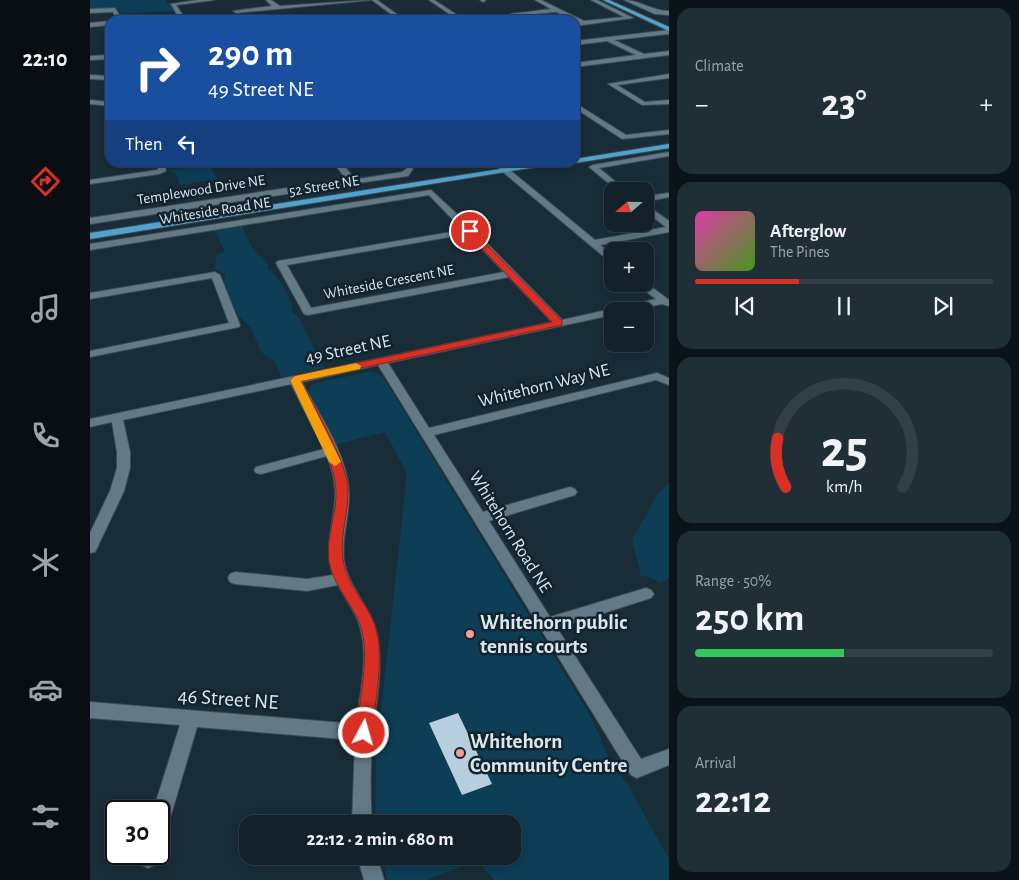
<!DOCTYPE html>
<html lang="en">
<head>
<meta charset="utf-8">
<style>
  body { margin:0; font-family:"Alegreya Sans",sans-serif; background:#202f36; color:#f1f3f6; height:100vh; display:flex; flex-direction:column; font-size:19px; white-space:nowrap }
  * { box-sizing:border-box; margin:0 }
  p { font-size:16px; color:#9da4a8 }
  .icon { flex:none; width:28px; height:28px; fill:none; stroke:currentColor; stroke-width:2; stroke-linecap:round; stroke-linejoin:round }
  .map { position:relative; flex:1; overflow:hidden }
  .side { display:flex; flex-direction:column; gap:8px; padding:8px; background:#0a1317; width:350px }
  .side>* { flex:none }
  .hud { position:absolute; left:15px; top:15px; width:475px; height:152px; border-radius:15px; box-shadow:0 2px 12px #0003,0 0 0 1px #323f47; background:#1a4fa0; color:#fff; overflow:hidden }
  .needle { width:32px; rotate:250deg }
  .tools { position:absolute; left:514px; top:182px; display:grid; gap:10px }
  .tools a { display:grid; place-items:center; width:50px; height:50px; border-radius:10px; background:#13222a; box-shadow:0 2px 12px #0003,0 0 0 1px #323f47; font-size:25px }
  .speed { position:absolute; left:15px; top:800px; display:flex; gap:10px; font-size:25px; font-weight:700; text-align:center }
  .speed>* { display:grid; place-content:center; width:65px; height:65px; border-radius:50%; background:#13222a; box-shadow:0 2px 12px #0003,0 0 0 1px #323f47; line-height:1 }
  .speed .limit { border:2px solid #111; border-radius:8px; background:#fff; color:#111 }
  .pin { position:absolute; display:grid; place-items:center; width:42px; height:42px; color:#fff; margin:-21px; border:2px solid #fff; border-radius:50%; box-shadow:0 1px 5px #0007 }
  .me { position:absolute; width:55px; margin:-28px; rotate:6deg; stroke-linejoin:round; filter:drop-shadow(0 0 4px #0008) }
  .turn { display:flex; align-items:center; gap:18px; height:105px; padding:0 20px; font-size:22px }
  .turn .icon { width:65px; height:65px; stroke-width:2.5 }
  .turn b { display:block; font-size:35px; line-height:42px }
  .then { display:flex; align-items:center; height:48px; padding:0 20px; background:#0003; gap:10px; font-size:19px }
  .big { font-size:38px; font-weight:600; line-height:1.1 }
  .side .widget { flex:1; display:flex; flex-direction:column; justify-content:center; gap:8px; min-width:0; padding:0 18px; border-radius:15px; background:#202f36 }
  .side .dial { align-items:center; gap:0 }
  .dial svg { height:130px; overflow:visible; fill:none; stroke:#323f47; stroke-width:7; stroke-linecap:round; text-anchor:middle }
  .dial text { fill:#f1f3f6; stroke:none }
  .song { display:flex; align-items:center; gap:15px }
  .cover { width:60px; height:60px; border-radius:8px; background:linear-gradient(135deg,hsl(320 70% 55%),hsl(100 70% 35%)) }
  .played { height:5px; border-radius:2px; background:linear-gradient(90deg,#d93025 35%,#323f47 35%) }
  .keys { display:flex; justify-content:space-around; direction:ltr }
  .heat { display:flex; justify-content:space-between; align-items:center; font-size:28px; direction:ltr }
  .charge { height:8px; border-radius:4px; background:linear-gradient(90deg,#34c759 50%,#323f47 0) }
  .trip { position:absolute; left:149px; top:815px; width:282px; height:50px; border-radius:15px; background:#13222a; box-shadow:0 2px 12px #0003,0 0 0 1px #323f47; font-weight:600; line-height:50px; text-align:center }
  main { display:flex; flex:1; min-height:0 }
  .dock { display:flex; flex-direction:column; width:90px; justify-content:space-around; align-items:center; background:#080e11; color:#9da4a8 }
  .dock .icon { width:35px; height:35px }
  .dock .selected { color:#d93025 }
  .dock b { font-size:22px; color:#f1f3f6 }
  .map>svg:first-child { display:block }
  .green { fill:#0d3e56 }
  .building { fill:#b6cedd }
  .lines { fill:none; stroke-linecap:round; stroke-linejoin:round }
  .minor-casing { stroke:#3b4c55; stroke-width:2 }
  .major-casing { stroke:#3b4c55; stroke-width:2 }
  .minor { fill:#637986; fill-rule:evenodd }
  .major { fill:#51a3cc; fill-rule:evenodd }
  .route { fill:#d93025; stroke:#8d1f18 }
  .slow { fill:#f59e0b }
  .poi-dot { fill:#f59c95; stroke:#10232e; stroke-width:2 }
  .labels { text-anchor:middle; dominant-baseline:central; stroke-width:5; stroke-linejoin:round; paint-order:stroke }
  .far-street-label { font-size:15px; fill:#dbe7ee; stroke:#10232e }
  .street-label { font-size:18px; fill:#dbe7ee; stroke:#10232e }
  .near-poi-label { font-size:21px; font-weight:bold; fill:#dbe7ee; stroke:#10232e; text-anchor:start }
  .near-street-label { font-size:21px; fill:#dbe7ee; stroke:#10232e }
</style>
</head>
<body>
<main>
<nav class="dock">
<b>22:10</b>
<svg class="icon selected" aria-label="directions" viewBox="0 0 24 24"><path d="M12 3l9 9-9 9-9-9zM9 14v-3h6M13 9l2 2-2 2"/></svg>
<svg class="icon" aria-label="music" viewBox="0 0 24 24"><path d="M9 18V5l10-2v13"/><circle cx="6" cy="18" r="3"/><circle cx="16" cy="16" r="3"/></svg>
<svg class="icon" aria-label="phone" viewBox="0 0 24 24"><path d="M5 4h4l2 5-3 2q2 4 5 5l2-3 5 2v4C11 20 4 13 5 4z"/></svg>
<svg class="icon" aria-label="climate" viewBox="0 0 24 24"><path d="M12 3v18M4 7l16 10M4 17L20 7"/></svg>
<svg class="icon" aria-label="car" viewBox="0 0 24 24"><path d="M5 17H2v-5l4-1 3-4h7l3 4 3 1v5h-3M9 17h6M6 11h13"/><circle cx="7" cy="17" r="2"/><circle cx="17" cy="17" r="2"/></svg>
<svg class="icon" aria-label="filters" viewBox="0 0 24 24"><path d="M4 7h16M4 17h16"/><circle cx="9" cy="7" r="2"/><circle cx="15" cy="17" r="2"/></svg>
</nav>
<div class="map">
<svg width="579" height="880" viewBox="0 0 579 880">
  <rect width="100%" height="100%" fill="#192d38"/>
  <path class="green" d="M0 0H77L75 1 76 3H81L84 11 31 14 29 9 25 8 0 10Z
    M119 164 127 179 90 185 86 174 81 172 80 170Z
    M151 225 163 249 178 264V269C188 275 204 301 202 312L209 318 234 368 192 377 184 361 171 352 161 328 148 315 134 284 135 274 124 269 127 254 135 252 124 229Z
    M277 372H283L293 377 501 717 521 763 538 785 579 859V880H404L387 860 337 880H297L292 856H422V824H285L286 758 317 473 295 432 244 445 218 391 221 385 227 383Z
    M579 483V578L571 583 557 576H551L542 539 570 491Z"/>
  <path class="building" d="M368 713 402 784 372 795 339 723Z"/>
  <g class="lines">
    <defs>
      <path id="minor" d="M108 0H124L86 5 96 20H90L81 4Z
        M176 0H181L190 6 281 0 146 13 143 11 182 6Z
        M282 0H287L315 20H309Z
        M339 0H344L375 20H368Z
        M390 0H395V1L393 2Z
        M445 0H451L494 21 534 17 501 0H507L543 18 485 26V22H487L485 20 466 12 423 16 420 14 461 9Z
        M534 0C550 0 562 11 579 11V15L565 14Z
        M25 8 33 20H27L23 12 0 13V9Z
        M254 16 252 19 212 20 215 18Z
        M20 21V25L0 27V23Z
        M579 30V34L524 40 554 54 579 51V55L485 67V63L546 55 517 41 485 45V41Z
        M20 55V59L0 60V56Z
        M579 74V78L527 85 555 102 579 100V104L552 105 518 84Z
        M0 75 20 76V80L0 79Z
        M0 100 20 102V106L0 104Z
        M485 103 536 135 579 130V134L532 139 485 108Z
        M579 152V156L509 168 537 191H528L499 167 503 165Z
        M66 162H74L76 171 69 174 0 184V180L67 170 69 168Z
        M243 162H251L264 178 268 179 312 172 319 167 323 169 318 176 268 183H262L255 185 0 224V218L256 179Z
        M401 162H410L505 240 576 227 555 211V204L579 221V232L510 245 522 255V262L519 261Z
        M341 190 383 229 472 320 566 299 546 284 555 282 579 300V306L572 304 539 311H522V315L298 363 339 428 567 373 579 378V385L566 380 344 435 393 512 480 487 485 489 487 492 485 495 399 521 460 617 556 588 561 590 564 594 561 598 467 628 551 759 579 749V765L547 778 541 775 288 365 212 382C229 415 257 453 259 492 260 515 251 537 254 560 258 589 284 609 288 639 293 670 286 702 283 733 280 763 280 793 282 824H262L265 740 107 727 79 822 76 829 69 831V811H63L90 725 0 718V702L266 724C270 693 279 658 270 627 266 612 255 599 248 585L217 591 145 584 140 582 138 578 140 574 145 572 217 579 243 575C233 549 244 523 245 498 246 483 242 470 237 456L171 474 166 473 164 470 166 467 234 449 201 384 33 420 40 452V468L34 491 7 548 5 552 0 553V533L20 491 27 468V452L22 422 0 427V419L462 322 419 277 218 315 214 314 186 263 188 261 373 230 339 195 0 250V244ZM377 234 414 272 221 308 197 265Z
        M579 193V197L555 202V196Z
        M125 272 130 275 150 325 149 327 0 357V351L139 323 122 278 0 299V293Z
        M49 854H69L65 865 58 868 51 865 48 858Z
        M267 856H287L294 880H274Z"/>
      <path id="major" d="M513 0H519L579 27V31Z
        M579 144V148L485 163 482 162H485V159Z
        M455 162H477L0 239V233Z"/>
    </defs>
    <use href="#minor" class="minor-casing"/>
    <use href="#major" class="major-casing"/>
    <use href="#minor" class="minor"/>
    <use href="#major" class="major"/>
  </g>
  <path class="route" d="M377 230H382L472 321V325L211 381C225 410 259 463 258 493 258 517 248 541 254 565 259 588 278 605 285 626 295 656 285 702 282 733L279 738 274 740 268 738 266 733C269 702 280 657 271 627 264 606 246 589 240 566 234 541 247 516 246 491 245 458 214 410 200 380L205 376 462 322 377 233Z"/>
  <path class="slow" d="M266 363 271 366 270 369 211 381 251 462 245 466 239 462 200 380 205 376Z"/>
  <g class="poi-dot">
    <circle cx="380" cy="634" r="5"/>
    <circle cx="370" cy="753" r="5"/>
  </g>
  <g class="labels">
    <g class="far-street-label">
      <text transform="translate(234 186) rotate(-9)">52 Street NE</text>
      <text transform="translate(111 190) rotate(-9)">Templewood Drive NE</text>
      <text transform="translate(125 211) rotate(-9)">Whiteside Road NE</text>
      <text transform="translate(299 282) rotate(-11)">Whiteside Crescent NE</text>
    </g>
    <g class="street-label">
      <text transform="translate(258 350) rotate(-12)">49 Street NE</text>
      <text transform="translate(454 386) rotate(-14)">Whitehorn Way NE</text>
      <text transform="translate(420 532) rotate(58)">Whitehorn Road NE</text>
    </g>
    <g class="near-poi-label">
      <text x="390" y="622">Whitehorn public<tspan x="390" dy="24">tennis courts</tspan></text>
      <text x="380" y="741">Whitehorn<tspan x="380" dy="24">Community Centre</tspan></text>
    </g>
    <g class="near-street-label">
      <text transform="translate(138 699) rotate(4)">46 Street NE</text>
    </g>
  </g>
</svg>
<div class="tools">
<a><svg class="needle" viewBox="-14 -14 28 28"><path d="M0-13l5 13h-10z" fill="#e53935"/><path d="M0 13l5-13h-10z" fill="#9da4a8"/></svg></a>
<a>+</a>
<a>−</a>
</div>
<div class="speed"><div class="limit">30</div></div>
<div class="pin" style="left:380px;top:231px;background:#d93025"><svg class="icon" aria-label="arrive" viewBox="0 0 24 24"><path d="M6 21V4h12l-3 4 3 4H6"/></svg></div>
<svg class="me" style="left:274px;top:733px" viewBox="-20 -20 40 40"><circle r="17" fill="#d93025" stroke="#fff" stroke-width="3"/><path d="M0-11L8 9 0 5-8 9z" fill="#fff"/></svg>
<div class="trip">22:12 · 2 min · 680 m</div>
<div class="hud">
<div class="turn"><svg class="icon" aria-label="right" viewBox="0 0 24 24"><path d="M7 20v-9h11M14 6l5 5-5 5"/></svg><div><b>290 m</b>49 Street NE</div></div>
<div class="then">Then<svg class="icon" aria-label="left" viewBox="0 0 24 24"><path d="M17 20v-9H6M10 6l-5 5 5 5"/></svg></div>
</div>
</div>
<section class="side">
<div class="widget"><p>Climate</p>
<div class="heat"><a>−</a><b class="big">23°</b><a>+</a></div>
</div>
<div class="widget">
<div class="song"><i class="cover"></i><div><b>Afterglow</b><p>The Pines</p></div></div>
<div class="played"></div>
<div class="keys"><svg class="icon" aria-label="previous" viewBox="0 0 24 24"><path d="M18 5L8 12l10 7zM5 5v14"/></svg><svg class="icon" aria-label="pause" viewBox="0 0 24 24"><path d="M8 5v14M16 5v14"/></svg><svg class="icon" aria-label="next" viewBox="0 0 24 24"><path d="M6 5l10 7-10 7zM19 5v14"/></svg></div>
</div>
<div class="widget dial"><svg viewBox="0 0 100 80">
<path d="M14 69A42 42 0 1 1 86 69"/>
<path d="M14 69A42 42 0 0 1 9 39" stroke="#d93025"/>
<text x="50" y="56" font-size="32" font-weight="700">25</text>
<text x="50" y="72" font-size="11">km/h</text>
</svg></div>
<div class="widget"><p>Range · 50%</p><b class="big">250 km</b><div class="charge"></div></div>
<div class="widget"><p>Arrival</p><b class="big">22:12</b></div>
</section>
</main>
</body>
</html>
